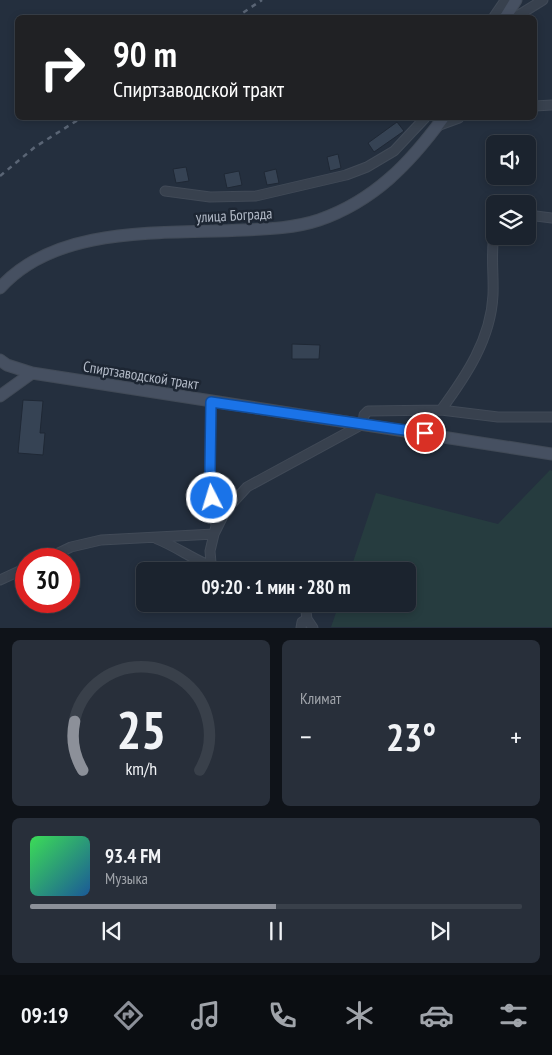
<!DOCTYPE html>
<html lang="ru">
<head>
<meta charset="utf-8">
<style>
  body { margin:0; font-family:"PT Sans Narrow",sans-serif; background:#282f3a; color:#f1f3f6; height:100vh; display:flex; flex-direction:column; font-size:19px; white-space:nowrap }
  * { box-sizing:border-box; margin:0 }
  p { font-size:16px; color:#a0a4aa }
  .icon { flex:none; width:28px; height:28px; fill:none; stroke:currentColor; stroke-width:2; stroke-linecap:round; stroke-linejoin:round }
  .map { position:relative; height:628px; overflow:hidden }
  .panel { display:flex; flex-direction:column; gap:12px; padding:12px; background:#0f1319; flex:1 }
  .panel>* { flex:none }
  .top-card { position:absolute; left:15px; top:15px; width:522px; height:105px; border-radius:8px; box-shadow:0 2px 8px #0003,0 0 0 1px #39404a; background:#202124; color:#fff; overflow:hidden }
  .tools { position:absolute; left:486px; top:135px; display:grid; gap:10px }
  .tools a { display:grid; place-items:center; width:50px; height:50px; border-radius:8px; background:#1b232e; box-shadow:0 2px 8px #0003,0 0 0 1px #39404a; font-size:25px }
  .speed { position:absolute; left:15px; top:548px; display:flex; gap:10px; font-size:25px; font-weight:700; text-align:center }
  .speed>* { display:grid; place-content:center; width:65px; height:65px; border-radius:50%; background:#1b232e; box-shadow:0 2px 8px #0003,0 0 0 1px #39404a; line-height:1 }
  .speed .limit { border:8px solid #d22; background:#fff; color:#111 }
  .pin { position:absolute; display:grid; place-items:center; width:42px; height:42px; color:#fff; margin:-21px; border:2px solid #fff; border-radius:50%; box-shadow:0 1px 5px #0007 }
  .me { position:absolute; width:55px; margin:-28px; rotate:355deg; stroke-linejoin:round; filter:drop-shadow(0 0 4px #0008) }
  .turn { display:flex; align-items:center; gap:18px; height:105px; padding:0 15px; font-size:22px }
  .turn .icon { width:65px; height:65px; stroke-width:2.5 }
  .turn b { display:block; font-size:35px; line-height:42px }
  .big { font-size:38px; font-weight:600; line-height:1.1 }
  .panel .tile { flex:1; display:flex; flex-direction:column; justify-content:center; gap:8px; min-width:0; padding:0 18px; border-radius:8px; background:#282f3a }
  .panel .dial { align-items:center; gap:0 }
  .dial svg { height:130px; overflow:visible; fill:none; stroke:#39404a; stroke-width:7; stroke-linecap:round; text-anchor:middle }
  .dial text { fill:#f1f3f6; stroke:none }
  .song { display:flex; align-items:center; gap:15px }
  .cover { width:60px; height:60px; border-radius:8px; background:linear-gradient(135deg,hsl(130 70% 55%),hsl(210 70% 35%)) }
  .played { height:5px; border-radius:2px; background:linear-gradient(90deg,#8c9099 50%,#39404a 50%) }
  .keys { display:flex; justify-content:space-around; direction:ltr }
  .heat { display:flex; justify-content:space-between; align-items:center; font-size:28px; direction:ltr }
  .panel .tiles { flex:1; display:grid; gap:12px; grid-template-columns:1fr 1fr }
  .tile:last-child { grid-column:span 2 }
  .trip { position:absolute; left:136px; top:562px; width:280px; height:50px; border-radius:8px; background:#1b232e; box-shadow:0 2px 8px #0003,0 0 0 1px #39404a; font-weight:600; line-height:50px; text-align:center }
  .menu { display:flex; height:80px; justify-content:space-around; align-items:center; background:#0b0e12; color:#a0a4aa }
  .menu .icon { width:35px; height:35px }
  .menu .current { color:#8c9099 }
  .menu b { font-size:22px; color:#f1f3f6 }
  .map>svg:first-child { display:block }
  .green { fill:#263c3f }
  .building { fill:#364354; stroke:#1f2835 }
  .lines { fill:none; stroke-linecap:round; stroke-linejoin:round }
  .minor-casing { stroke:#414a57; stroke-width:11 }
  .secondary-casing { stroke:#414a57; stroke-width:13 }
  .minor { stroke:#38414e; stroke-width:9 }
  .secondary { stroke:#465061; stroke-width:11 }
  .rail { stroke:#5a6575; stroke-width:2.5; stroke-dasharray:5 5; stroke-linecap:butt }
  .route-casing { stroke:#114b97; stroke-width:12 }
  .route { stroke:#1a73e8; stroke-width:9 }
  .labels { text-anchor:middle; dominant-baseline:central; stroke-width:5; stroke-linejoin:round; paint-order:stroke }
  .street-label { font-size:15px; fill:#b4bcc9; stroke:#1d2633 }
</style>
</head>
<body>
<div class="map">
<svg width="552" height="628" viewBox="0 0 552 628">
  <rect width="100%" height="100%" fill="#242f3e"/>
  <path class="green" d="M550 470 552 471V627H331L339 604H408V571H350L376 493 498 524Z"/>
  <path class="building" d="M397 122 404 131 374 152 368 143Z
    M338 154 341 168 330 171 327 157Z
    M186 167 189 181 176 183 173 169Z
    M276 169 279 183 267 185 264 172Z
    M239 171 242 185 227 188 224 174Z
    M292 344 320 345 319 359H292Z
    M23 400 43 401 40 433H45L43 455 18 453Z"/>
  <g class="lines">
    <defs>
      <path id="minor" d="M493 18 504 2 508 0
        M514 18 543 0
        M535 106 552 105
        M437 126 459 118
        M165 191 210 197 256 196 346 175 367 167 394 151 425 118
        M528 215 552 218
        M211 402 210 469 216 526 210 551 211 563 214 569
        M441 410 498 417H552
        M157 539C180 548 200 565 225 571
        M46 559 71 547 101 540 214 534 226 510 247 487 363 424 364 415 368 411 441 410C466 376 491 339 493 295 494 274 490 249 495 229
        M0 580 26 568
        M305 604 307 619 313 628
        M301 628 302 622 307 619"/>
      <path id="secondary" d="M505 18 516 0
        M0 288C57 224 165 234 244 230 269 229 295 228 319 220 374 201 410 163 443 118
        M0 360 7 365 32 373 552 454
        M0 396 32 373"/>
    </defs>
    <use href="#minor" class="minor-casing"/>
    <use href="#secondary" class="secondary-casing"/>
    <use href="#minor" class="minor"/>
    <use href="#secondary" class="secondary"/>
    <path class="rail" d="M235 18 262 0
      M0 176 35 147 81 118"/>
  </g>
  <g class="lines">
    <defs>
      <path id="route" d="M212 498 210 469 211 402 425 433"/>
    </defs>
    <use href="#route" class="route-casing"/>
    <use href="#route" class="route"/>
  </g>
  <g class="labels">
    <g class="street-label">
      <text transform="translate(234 215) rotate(-3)">улица Бограда</text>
      <text transform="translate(141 375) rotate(9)">Спиртзаводской тракт</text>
    </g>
  </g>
</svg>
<div class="tools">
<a><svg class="icon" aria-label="sound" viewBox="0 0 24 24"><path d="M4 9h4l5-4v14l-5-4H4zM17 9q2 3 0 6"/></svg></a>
<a><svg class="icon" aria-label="layers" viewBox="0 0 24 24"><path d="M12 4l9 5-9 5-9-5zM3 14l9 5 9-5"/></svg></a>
</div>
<div class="speed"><div class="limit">30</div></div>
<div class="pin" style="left:425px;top:433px;background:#d93025"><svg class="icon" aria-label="arrive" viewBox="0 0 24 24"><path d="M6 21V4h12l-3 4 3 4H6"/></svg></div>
<svg class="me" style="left:212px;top:498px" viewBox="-20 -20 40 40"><circle r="17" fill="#1a73e8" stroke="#fff" stroke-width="3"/><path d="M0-11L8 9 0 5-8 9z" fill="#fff"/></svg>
<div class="trip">09:20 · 1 мин · 280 m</div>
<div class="top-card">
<div class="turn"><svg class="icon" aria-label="right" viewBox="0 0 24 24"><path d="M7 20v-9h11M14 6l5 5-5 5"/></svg><div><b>90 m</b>Спиртзаводской тракт</div></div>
</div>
</div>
<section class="panel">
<div class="tiles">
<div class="tile dial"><svg viewBox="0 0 100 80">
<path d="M14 69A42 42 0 1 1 86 69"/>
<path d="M14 69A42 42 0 0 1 9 39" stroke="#8c9099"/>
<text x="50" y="56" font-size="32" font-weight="700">25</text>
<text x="50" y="72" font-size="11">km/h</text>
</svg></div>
<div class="tile"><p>Климат</p>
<div class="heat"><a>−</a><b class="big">23°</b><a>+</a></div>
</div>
<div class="tile">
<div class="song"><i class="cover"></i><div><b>93.4 FM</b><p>Музыка</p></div></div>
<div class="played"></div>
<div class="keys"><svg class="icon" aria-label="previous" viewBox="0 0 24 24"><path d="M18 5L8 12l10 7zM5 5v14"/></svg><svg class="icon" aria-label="pause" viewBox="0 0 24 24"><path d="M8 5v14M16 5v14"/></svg><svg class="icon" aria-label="next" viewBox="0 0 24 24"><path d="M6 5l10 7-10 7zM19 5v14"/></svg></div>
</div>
</div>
</section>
<nav class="menu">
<b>09:19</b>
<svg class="icon current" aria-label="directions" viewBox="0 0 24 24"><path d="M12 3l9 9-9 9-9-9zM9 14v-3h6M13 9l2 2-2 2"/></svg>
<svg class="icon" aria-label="music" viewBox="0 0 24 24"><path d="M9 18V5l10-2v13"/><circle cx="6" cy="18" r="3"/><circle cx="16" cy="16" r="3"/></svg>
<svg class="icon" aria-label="phone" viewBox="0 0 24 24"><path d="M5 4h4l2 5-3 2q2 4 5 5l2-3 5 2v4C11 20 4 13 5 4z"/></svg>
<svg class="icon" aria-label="climate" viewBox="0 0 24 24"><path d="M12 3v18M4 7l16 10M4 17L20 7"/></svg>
<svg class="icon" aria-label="car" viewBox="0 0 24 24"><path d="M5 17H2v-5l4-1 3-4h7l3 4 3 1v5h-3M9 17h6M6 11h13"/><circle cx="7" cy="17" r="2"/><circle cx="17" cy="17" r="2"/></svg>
<svg class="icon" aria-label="filters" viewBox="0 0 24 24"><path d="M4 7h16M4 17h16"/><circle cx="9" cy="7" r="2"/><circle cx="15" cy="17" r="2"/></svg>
</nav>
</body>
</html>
